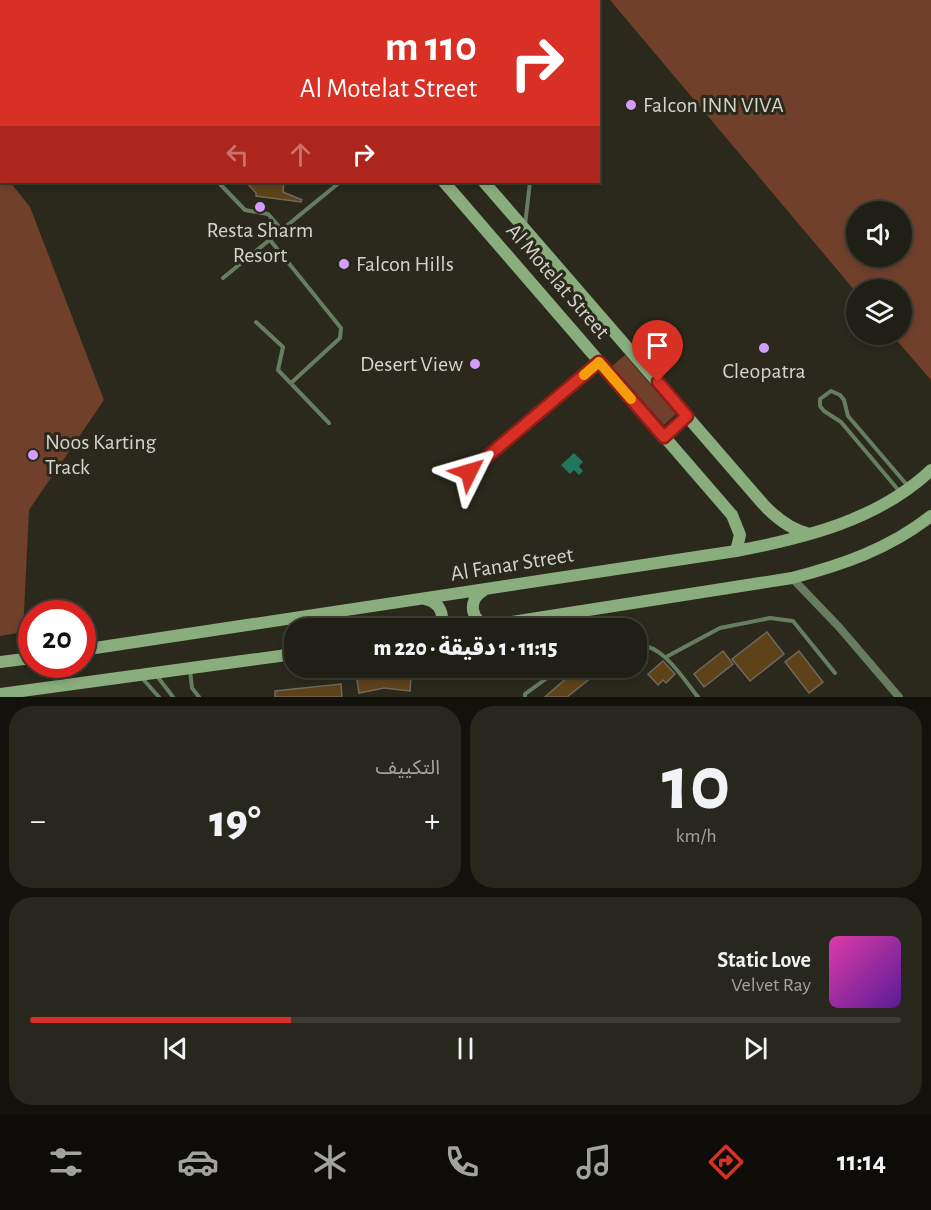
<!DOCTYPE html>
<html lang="ar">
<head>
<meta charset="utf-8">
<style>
  body { margin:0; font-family:"Alegreya Sans","Noto Sans Arabic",sans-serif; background:#28271e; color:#f1f3f6; direction:rtl; height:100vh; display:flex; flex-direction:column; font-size:22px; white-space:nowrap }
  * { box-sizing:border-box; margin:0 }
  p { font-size:20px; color:#a2a2a0 }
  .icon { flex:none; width:33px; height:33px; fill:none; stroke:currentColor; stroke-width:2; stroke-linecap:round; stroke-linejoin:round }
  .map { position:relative; height:697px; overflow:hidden; direction:ltr }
  .drawer { display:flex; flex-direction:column; gap:9px; padding:9px; background:#12110c; flex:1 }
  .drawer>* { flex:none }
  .guide { position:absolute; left:0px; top:0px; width:600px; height:183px; box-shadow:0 3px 9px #0003,0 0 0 2px #3d3d34; direction:rtl; background:#d93025; color:#fff; overflow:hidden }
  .fabs { position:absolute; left:846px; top:201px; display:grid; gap:12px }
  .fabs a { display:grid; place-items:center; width:66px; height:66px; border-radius:50%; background:#201f15; box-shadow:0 3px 9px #0003,0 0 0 2px #3d3d34; font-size:30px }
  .speed { position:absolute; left:18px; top:600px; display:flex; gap:12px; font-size:30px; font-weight:700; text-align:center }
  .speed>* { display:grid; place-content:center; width:78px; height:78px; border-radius:50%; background:#201f15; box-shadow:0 3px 9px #0003,0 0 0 2px #3d3d34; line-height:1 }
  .speed .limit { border:9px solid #d22; background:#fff; color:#111 }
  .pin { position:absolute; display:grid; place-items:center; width:51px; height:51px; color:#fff; margin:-62px -26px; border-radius:50% 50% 50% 0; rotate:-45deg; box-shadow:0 0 6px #0007 }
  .pin .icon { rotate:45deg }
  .me { position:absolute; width:66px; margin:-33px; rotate:50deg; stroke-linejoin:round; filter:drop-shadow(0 0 4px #0008) }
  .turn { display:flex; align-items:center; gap:21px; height:126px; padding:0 24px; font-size:27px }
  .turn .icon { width:78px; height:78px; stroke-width:2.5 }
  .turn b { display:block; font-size:42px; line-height:51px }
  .lanes { display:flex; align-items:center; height:57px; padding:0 24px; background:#0003; justify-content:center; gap:30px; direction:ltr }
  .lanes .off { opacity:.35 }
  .big { font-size:45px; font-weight:800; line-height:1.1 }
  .drawer .widget { flex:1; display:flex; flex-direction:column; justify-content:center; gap:9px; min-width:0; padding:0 21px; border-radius:24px; background:#28271e }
  .drawer .dial { align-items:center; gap:0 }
  .dial b { font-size:78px; line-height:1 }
  .song { display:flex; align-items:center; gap:18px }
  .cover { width:72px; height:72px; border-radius:9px; background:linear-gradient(135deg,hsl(320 70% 55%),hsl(270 70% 35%)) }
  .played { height:6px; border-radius:3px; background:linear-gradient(90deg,#d93025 30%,#3d3d34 30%) }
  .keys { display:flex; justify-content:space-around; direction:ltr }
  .heat { display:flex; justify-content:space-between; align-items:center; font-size:33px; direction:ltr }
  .drawer .tiles { flex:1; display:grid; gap:9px; grid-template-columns:1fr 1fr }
  .widget:last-child { grid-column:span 2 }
  .trip { position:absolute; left:284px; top:618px; width:363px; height:60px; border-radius:24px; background:#201f15; box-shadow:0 3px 9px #0003,0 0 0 2px #3d3d34; font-weight:800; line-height:60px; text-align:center; direction:rtl }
  .tab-bar { display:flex; height:96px; justify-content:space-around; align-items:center; background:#0d0c08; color:#a2a2a0 }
  .tab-bar .icon { width:42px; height:42px }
  .tab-bar .selected { color:#d93025 }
  .tab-bar b { font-size:27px; color:#f1f3f6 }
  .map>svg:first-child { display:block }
  .green { fill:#70402b; fill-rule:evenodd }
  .water { fill:#21775d }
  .building { fill:#5e431a; stroke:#71685c; stroke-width:1.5 }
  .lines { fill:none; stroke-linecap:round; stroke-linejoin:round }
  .lane { stroke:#677d5f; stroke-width:4 }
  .street { stroke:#677d5f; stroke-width:8 }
  .secondary { stroke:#8aad7d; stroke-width:12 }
  .route-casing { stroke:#8d1f18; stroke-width:15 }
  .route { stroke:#d93025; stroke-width:10 }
  .slow { stroke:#f59e0b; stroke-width:10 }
  .poi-dot { fill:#d49cfb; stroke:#2a291c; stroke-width:2 }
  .labels { text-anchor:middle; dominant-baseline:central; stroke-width:6; stroke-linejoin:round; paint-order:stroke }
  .poi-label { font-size:22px; fill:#d4d4cc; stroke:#2a291c; text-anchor:start }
  .street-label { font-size:22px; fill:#d4d4cc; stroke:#2a291c }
</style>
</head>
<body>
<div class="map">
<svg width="931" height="697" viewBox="0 0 931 697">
  <rect width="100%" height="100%" fill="#2a291c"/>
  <path class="green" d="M610 0H931V380L892 335 902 334V290H856V292ZM856 212H902V256H856Z
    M0 169 2 182H10L30 207 104 400 29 510 23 632 0 636Z
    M625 355 676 414 664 425 612 366Z"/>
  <path class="water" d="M574 453 583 462 579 466 583 471 579 475 574 470 570 474 561 465Z"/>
  <path class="building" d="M246 182H284L283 192 302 200 301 202 256 196V193Z
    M767 632 784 654 750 681 732 659Z
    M636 651 647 663 636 673Z
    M723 651 733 664 704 687 694 674Z
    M799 651 823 682 809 693 785 662Z
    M663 661 675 674 666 683 663 680 658 685 648 674Z
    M578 668H612L600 678 596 674 567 697H545Z
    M383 674 411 677 410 691 384 688 359 693 357 680Z
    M341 684 342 697H275V691Z"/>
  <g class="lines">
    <path class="lane" d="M64 2 65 0
      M271 2 273 0
      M218 182 245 210 268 214 282 230
      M525 225 530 182
      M270 240 341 328 340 338 291 383
      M223 278 340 182
      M256 322 283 347 278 370 329 423
      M469 472 597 364
      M900 492 841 422 824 411 820 406V399L831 391 840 395 844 400 848 416 907 485
      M636 646C661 641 684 680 698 697
      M666 657 720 628 770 618 793 621 835 673
      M190 670 192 688 199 697
      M157 676 173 697
      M142 678 159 697
      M525 697V694L561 668"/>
    <path class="street" d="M792 578 839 627 899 697"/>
    <path class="secondary" d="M287 0 288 2
      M327 0 328 2
      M444 182 732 515 740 535 736 551
      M484 182 763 504C776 518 791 530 810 534
      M665 437 687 416
      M484 590C467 600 470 621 489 626
      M425 599C440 602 446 615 439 628
      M474 628 792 578C842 565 889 549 931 516
      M82 650 736 551C805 538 878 520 931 470
      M0 662 32 658
      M0 694 294 654"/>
  </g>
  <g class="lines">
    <defs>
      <path id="route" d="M469 472 599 362 664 437 687 416 658 382"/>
    </defs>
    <use href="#route" class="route-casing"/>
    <use href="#route" class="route"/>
    <path class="slow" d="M584 375 599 362 631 399"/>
  </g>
  <g class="poi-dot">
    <circle cx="631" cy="105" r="6"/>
    <circle cx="260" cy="207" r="6"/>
    <circle cx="344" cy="264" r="6"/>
    <circle cx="764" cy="348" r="6"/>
    <circle cx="475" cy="364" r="6"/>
    <circle cx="33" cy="455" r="6"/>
  </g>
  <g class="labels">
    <g class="poi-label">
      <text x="643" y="105">Falcon INN VIVA</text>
      <text x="260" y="230" text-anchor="middle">Resta Sharm<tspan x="260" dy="25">Resort</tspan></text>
      <text x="356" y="264">Falcon Hills</text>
      <text x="463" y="364" text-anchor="end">Desert View</text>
      <text x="764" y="371" text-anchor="middle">Cleopatra</text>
      <text x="45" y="442">Noos Karting<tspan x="45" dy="25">Track</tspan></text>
    </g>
    <g class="street-label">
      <text transform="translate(558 281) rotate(49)">Al Motelat Street</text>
      <text transform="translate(512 564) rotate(-9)">Al Fanar Street</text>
    </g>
  </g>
</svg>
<div class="fabs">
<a><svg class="icon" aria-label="sound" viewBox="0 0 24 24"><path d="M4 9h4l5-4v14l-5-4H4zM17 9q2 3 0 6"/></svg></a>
<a><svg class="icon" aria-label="layers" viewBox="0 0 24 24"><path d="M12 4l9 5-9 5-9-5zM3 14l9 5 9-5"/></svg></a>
</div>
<div class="speed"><div class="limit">20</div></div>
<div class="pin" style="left:658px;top:382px;background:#d93025"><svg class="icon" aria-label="arrive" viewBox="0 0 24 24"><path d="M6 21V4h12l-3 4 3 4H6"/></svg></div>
<svg class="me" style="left:469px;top:472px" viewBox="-20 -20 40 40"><path d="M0-17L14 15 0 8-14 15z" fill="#d93025" stroke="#fff" stroke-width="4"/></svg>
<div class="trip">11:15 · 1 دقيقة · 220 m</div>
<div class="guide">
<div class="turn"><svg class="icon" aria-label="right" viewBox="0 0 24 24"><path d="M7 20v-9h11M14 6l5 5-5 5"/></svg><div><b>110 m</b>Al Motelat Street</div></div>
<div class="lanes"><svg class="icon off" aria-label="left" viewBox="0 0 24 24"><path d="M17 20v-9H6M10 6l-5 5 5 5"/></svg><svg class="icon off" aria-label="ahead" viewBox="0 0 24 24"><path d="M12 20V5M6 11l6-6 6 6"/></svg><svg class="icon" aria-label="right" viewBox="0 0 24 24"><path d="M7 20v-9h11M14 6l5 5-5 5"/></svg></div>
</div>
</div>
<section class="drawer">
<div class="tiles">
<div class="widget dial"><b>10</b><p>km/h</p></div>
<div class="widget"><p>التكييف</p>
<div class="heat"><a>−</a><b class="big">19°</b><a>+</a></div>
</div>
<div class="widget">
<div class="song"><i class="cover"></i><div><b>Static Love</b><p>Velvet Ray</p></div></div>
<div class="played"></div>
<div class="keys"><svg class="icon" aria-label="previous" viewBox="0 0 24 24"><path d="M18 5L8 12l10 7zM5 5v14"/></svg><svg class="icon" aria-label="pause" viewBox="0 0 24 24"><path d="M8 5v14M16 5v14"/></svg><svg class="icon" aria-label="next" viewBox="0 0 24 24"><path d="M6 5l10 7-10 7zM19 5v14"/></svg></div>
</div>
</div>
</section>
<nav class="tab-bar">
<b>11:14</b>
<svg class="icon selected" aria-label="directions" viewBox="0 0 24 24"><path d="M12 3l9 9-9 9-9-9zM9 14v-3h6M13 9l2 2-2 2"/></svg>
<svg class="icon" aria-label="music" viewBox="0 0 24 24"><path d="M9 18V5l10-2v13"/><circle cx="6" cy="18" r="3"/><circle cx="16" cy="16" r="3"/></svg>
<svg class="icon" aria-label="phone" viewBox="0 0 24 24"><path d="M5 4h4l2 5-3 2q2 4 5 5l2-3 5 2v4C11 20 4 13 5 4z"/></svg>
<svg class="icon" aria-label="climate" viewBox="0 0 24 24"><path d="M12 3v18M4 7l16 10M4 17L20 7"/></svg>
<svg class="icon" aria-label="car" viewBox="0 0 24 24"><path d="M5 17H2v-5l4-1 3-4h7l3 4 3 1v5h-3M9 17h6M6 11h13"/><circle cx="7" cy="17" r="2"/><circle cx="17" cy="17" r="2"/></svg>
<svg class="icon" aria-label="filters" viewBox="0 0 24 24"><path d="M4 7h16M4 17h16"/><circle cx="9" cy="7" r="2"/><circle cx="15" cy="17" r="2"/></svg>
</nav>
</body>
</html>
